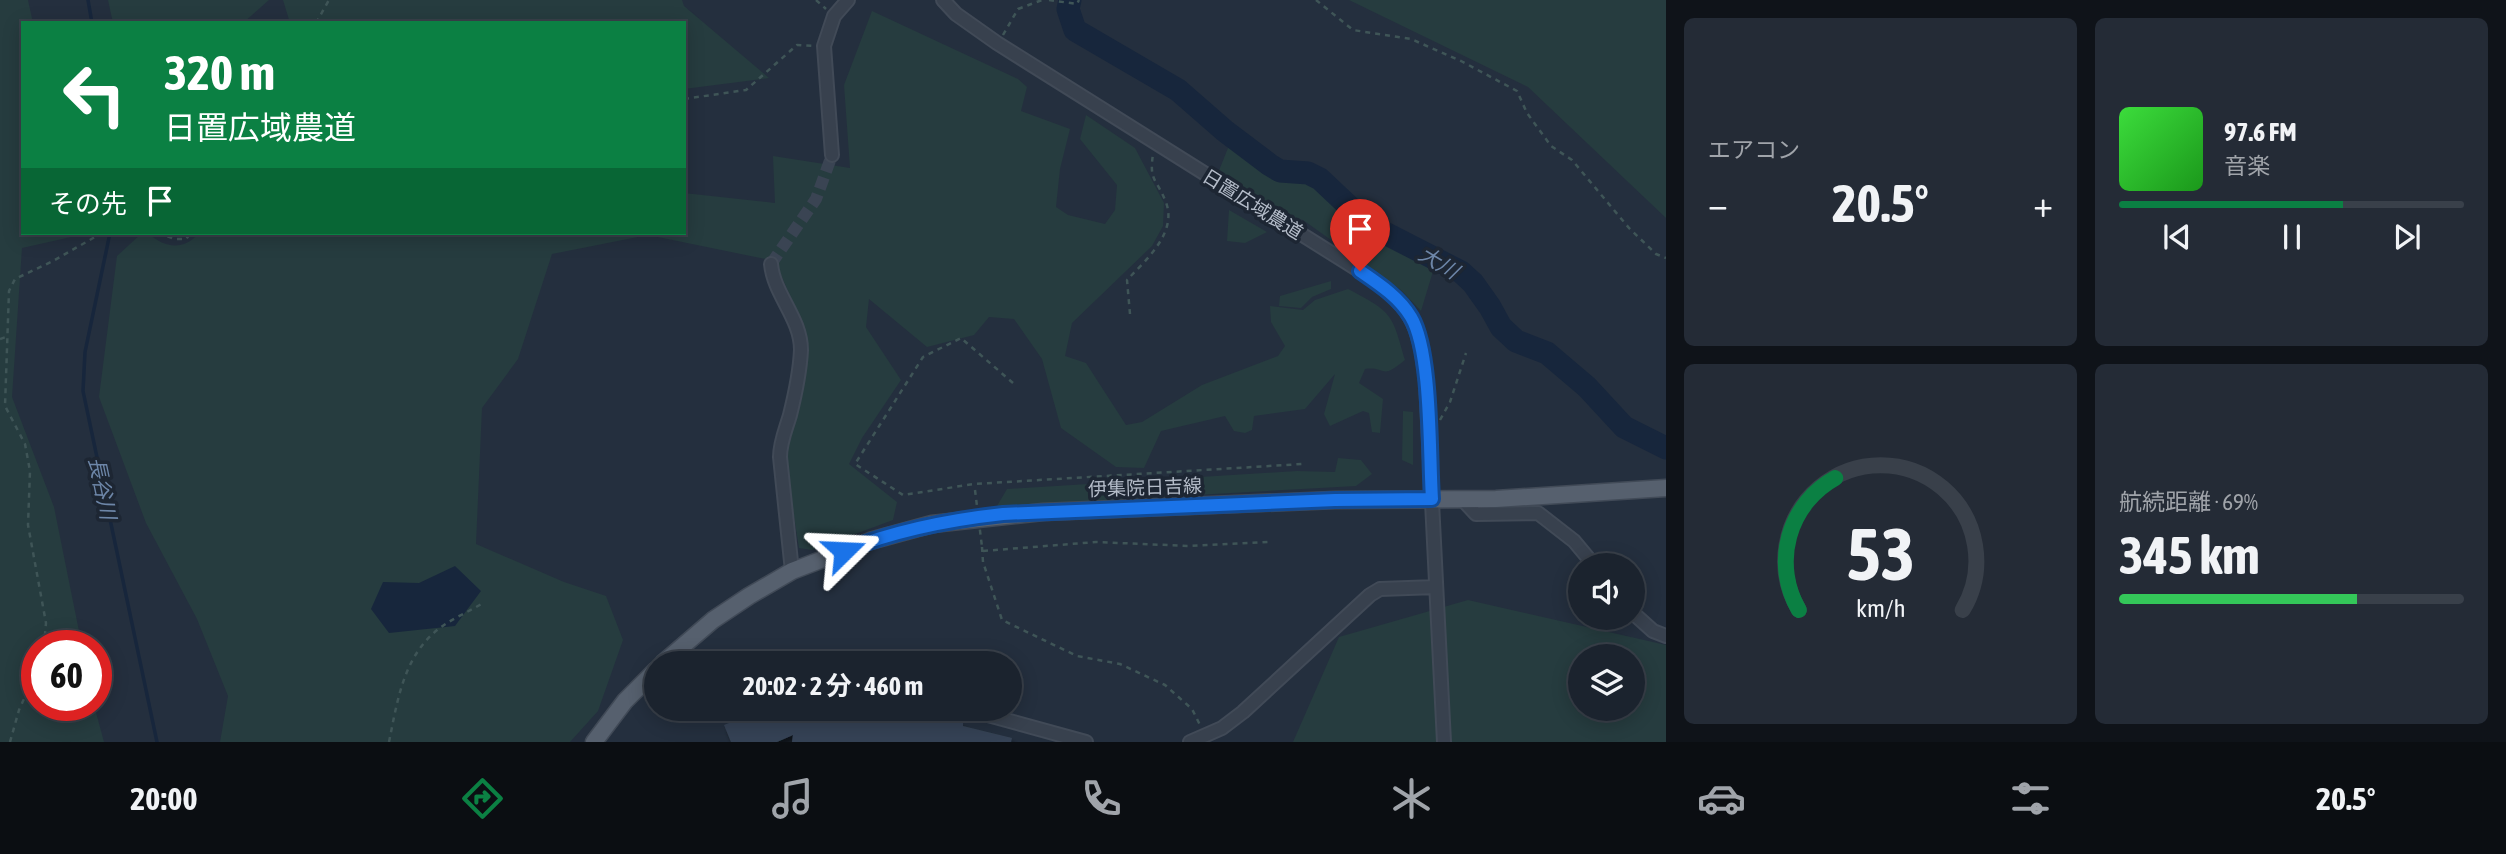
<!DOCTYPE html>
<html lang="ja">
<head>
<meta charset="utf-8">
<style>
  body { margin:0; font-family:"Asap Condensed","Noto Sans JP",sans-serif; background:#242b36; color:#f1f3f6; height:100vh; display:flex; flex-direction:column; font-size:26px; white-space:nowrap }
  * { box-sizing:border-box; margin:0 }
  p { font-size:23px; color:#a0a4aa }
  .icon { flex:none; width:38px; height:38px; fill:none; stroke:currentColor; stroke-width:2; stroke-linecap:round; stroke-linejoin:round }
  .map { position:relative; flex:1; overflow:hidden }
  .details { display:flex; flex-direction:column; gap:18px; padding:18px; background:#0f1319; width:840px }
  .details>* { flex:none }
  .top-card { position:absolute; left:21px; top:21px; width:665px; height:214px; border-radius:0px; box-shadow:0 4px 18px #0003,0 0 0 2px #39404a; background:#0b8043; color:#fff; overflow:hidden }
  .controls { position:absolute; left:1568px; top:553px; display:grid; gap:14px }
  .controls a { display:grid; place-items:center; width:77px; height:77px; border-radius:50%; background:#1b232e; box-shadow:0 4px 18px #0003,0 0 0 2px #39404a; font-size:35px }
  .speed { position:absolute; left:21px; top:630px; display:flex; gap:14px; font-size:35px; font-weight:700; text-align:center }
  .speed>* { display:grid; place-content:center; width:91px; height:91px; border-radius:50%; background:#1b232e; box-shadow:0 4px 18px #0003,0 0 0 2px #39404a; line-height:1 }
  .speed .limit { border:10px solid #d22; background:#fff; color:#111 }
  .pin { position:absolute; display:grid; place-items:center; width:60px; height:60px; color:#fff; margin:-72px -30px; border-radius:50% 50% 50% 0; rotate:-45deg; box-shadow:0 0 7px #0007 }
  .pin .icon { rotate:45deg }
  .me { position:absolute; width:77px; margin:-38px; rotate:69deg; stroke-linejoin:round; filter:drop-shadow(0 0 5px #0008) }
  .turn { display:flex; align-items:center; gap:24px; height:147px; padding:0 28px; font-size:32px }
  .turn .icon { width:91px; height:91px; stroke-width:2.5 }
  .turn b { display:block; font-size:49px; line-height:60px }
  .then { display:flex; align-items:center; height:66px; padding:0 28px; background:#0003; gap:14px; font-size:26px }
  .big { font-size:52px; font-weight:700; line-height:1.1 }
  .details .card { flex:1; display:flex; flex-direction:column; justify-content:center; gap:10px; min-width:0; padding:0 24px; border-radius:10px; background:#242b36 }
  .details .dial { align-items:center; gap:0 }
  .dial svg { height:182px; overflow:visible; fill:none; stroke:#39404a; stroke-width:7; stroke-linecap:round; text-anchor:middle }
  .dial text { fill:#f1f3f6; stroke:none }
  .song { display:flex; align-items:center; gap:21px }
  .cover { width:84px; height:84px; border-radius:10px; background:linear-gradient(135deg,hsl(120 70% 55%),hsl(120 70% 35%)) }
  .played { height:7px; border-radius:4px; background:linear-gradient(90deg,#0b8043 65%,#39404a 65%) }
  .keys { display:flex; justify-content:space-around; direction:ltr }
  .heat { display:flex; justify-content:space-between; align-items:center; font-size:38px; direction:ltr }
  .charge { height:10px; border-radius:5px; background:linear-gradient(90deg,#34c759 69%,#39404a 0) }
  .details .tiles { flex:1; display:grid; gap:18px; grid-template-columns:repeat(2,1fr) }
  .trip { position:absolute; left:644px; top:651px; width:378px; height:70px; border-radius:35px; background:#1b232e; box-shadow:0 4px 18px #0003,0 0 0 2px #39404a; font-weight:700; line-height:70px; text-align:center }
  .tab-bar { display:flex; height:112px; justify-content:space-around; align-items:center; background:#0b0e12; color:#a0a4aa }
  .tab-bar .icon { width:49px; height:49px }
  .tab-bar .current { color:#0b8043 }
  .tab-bar b { font-size:32px; color:#f1f3f6 }
  main { display:flex; flex:1; min-height:0 }
  .map>svg:first-child { display:block }
  .green { fill:#263c3f; fill-rule:evenodd }
  .water { fill:#17263c }
  .lines { fill:none; stroke-linecap:round; stroke-linejoin:round }
  .stream { stroke:#17263c; stroke-width:3.5 }
  .river { stroke:#17263c; stroke-width:23 }
  .building { fill:#364354; filter:url(#shadow) }
  .minor-tunnel { stroke:#3a4453; stroke-width:12; stroke-dasharray:12 6; stroke-linecap:butt }
  .minor-casing { stroke:#414a57; stroke-width:16 }
  .major-casing { stroke:#414a57; stroke-width:19 }
  .path { stroke:#3f5557; stroke-width:2.5; stroke-dasharray:5 5; stroke-linecap:butt }
  .minor { stroke:#38414e; stroke-width:12 }
  .major { stroke:#56606e; stroke-width:16 }
  .path-bridge { stroke:#3f5557; stroke-width:2.5; stroke-dasharray:5 5; stroke-linecap:butt }
  .route-casing { stroke:#114b97; stroke-width:18 }
  .route { stroke:#1a73e8; stroke-width:12 }
  .labels { text-anchor:middle; dominant-baseline:central; stroke-width:7; stroke-linejoin:round; paint-order:stroke }
  .street-label { font-size:19px; fill:#b4bcc9; stroke:#1d2633 }
  .water-label { font-size:21px; font-style:italic; fill:#6d86a8; stroke:#1d2633 }
</style>
</head>
<body>
<main>
<div class="map">
<svg width="1666" height="742" viewBox="0 0 1666 742">
  <defs>
    <filter id="shadow"><feDropShadow dx="3.5" dy="5.5" stdDeviation="2" flood-color="#0009"/></filter>
  </defs>
  <rect width="100%" height="100%" fill="#242f3e"/>
  <path class="green" d="M0 0H28L33 23H23V233H89L22 248 12 397 54 507 82 646H37V705H94L104 742H0Z
    M108 0H269L243 23H113Z
    M283 0H682L684 6 769 78 684 89V23H290Z
    M1349 0H1666V218L1528 87Z
    M872 11 1018 79 1027 87 1021 111 1070 129 1060 169 1056 207 1068 215 1105 224 1115 210 1117 185 1080 139 1086 115 1135 148 1164 203 1163 226 1152 246 1072 323 1065 356 1086 363 1126 425 1142 422 1202 385 1278 356 1285 346 1271 322 1270 306 1303 310 1315 300 1348 289C1392 312 1392 313 1405 360 1380 381 1387 366 1365 369L1359 383 1383 399 1380 433 1372 432 1369 413 1363 411 1330 426 1324 414 1335 374 1305 409 1254 416 1252 430 1245 433 1234 431 1225 416 1161 431 1144 468 1116 467 1061 428 1042 359 1014 319 989 317 974 335 927 347 869 299 866 327 901 380 862 438 849 464 897 502 893 520 812 550 799 548 784 453 800 406 805 331 775 261 648 235 552 254 518 359 482 408 476 544 564 582 606 596 623 640 598 711 570 742H220L228 696 197 619 146 523 99 397 117 256 142 233H148C164 248 184 251 199 233H684V193L775 203 773 156 850 168 844 85Z
    M1228 148H1235L1285 179 1320 186 1381 238 1434 268 1421 311 1401 290 1303 220 1258 208 1216 178Z
    M1229 210 1267 232 1245 243 1227 241Z
    M1331 281V289L1312 297 1301 308 1279 306 1280 296Z
    M1403 411 1413 412V465L1402 460Z
    M1338 458 1361 460 1372 474 1356 486 997 506 1007 489 1297 471 1335 472Z
    M1468 600 1666 645V742H1293L1339 637ZM1580 656H1633V709H1580Z"/>
  <path class="water" d="M455 566 481 591 455 626 389 633 371 609 383 582 419 583Z"/>
  <g class="lines">
    <path class="stream" d="M88 0 92 23
      M110 233 85 352 83 391 157 742"/>
    <path class="river" d="M1070 0 1068 9 1075 30 1178 90 1225 131 1270 165 1280 171 1308 173 1320 179 1355 212 1379 230 1461 272 1473 283 1490 307 1501 327 1516 341 1547 353 1587 387 1624 427 1666 448"/>
  </g>
  <path class="building" d="M764 709H894L923 716 924 713 963 723V726L1012 738 1011 742H792L793 735 777 742H731L724 725Z"/>
  <g class="lines">
    <path class="minor-tunnel" d="M771 264 816 199 832 155"/>
    <defs>
      <path id="minor" d="M943 0 956 14 997 43 1360 271C1411 306 1419 320 1426 382L1444 742
        M832 155 824 46 834 16 848 0
        M771 264C774 295 801 318 801 350 800 371 795 395 790 415 786 429 780 442 780 457L792 571
        M1463 500 1476 514 1538 513 1574 541 1594 565
        M1633 613 1653 631 1666 636
        M748 663 789 661 800 663
        M966 709 1086 742
        M1190 742 1222 728 1243 712 1370 595 1380 589 1436 587"/>
      <path id="major" d="M663 663 713 620 749 596 792 571 870 541 932 524 1043 512 1335 500 1496 499 1666 488
        M594 742 625 701 656 670"/>
    </defs>
    <use href="#minor" class="minor-casing"/>
    <use href="#major" class="major-casing"/>
    <path class="path" d="M816 0 826 9
      M1049 0 1077 4 1079 0
      M1316 0 1353 30 1411 39 1461 61 1517 91 1527 113 1551 146 1572 160 1629 228 1656 254 1666 258
      M316 23 329 0
      M1003 35 1018 9 1042 0
      M684 99 746 90 797 45 814 46
      M158 233 175 239H186L191 233
      M1130 314 1127 280C1147 259 1179 231 1165 200 1156 178 1149 181 1153 154
      M0 339 9 336
      M1013 383 961 338 923 357 855 464 903 495 974 484 1302 464
      M1440 420 1450 402 1466 353
      M982 547 983 562 1002 620 1077 656 1120 664 1165 685 1192 709 1200 725
      M983 551 1096 542 1189 546 1268 542
      M44 646 46 623 28 525 30 471 25 444 5 406 9 291 15 279 53 261 102 233
      M10 742 19 710 37 670
      M389 742C398 698 404 652 444 625 456 617 470 611 483 603"/>
    <use href="#minor" class="minor"/>
    <use href="#major" class="major"/>
    <path class="path-bridge" d="M975 490 982 547"/>
  </g>
  <g class="lines">
    <defs>
      <path id="route" d="M844 551C896 530 948 520 1003 514L1335 500 1432 499C1429 455 1432 352 1411 317 1399 297 1379 284 1360 271"/>
    </defs>
    <use href="#route" class="route-casing"/>
    <use href="#route" class="route"/>
  </g>
  <g class="labels">
    <g class="street-label">
      <text transform="translate(1253 204) rotate(32)">日置広域農道</text>
      <text transform="translate(1145 487) rotate(-2)">伊集院日吉線</text>
    </g>
    <g class="water-label">
      <text transform="translate(1439 262) rotate(31)">大川</text>
      <text transform="translate(103 488) rotate(78)">長谷川</text>
    </g>
  </g>
</svg>
<div class="controls">
<a><svg class="icon" aria-label="sound" viewBox="0 0 24 24"><path d="M4 9h4l5-4v14l-5-4H4zM17 9q2 3 0 6"/></svg></a>
<a><svg class="icon" aria-label="layers" viewBox="0 0 24 24"><path d="M12 4l9 5-9 5-9-5zM3 14l9 5 9-5"/></svg></a>
</div>
<div class="speed"><div class="limit">60</div></div>
<div class="pin" style="left:1360px;top:271px;background:#d93025"><svg class="icon" aria-label="arrive" viewBox="0 0 24 24"><path d="M6 21V4h12l-3 4 3 4H6"/></svg></div>
<svg class="me" style="left:844px;top:551px" viewBox="-20 -20 40 40"><path d="M0-17L14 15 0 8-14 15z" fill="#1a73e8" stroke="#fff" stroke-width="4"/></svg>
<div class="trip">20:02 · 2 分 · 460 m</div>
<div class="top-card">
<div class="turn"><svg class="icon" aria-label="left" viewBox="0 0 24 24"><path d="M17 20v-9H6M10 6l-5 5 5 5"/></svg><div><b>320 m</b>日置広域農道</div></div>
<div class="then">その先<svg class="icon" aria-label="arrive" viewBox="0 0 24 24"><path d="M6 21V4h12l-3 4 3 4H6"/></svg></div>
</div>
</div>
<section class="details">
<div class="tiles">
<div class="card"><p>エアコン</p>
<div class="heat"><a>−</a><b class="big">20.5°</b><a>+</a></div>
</div>
<div class="card">
<div class="song"><i class="cover"></i><div><b>97.6 FM</b><p>音楽</p></div></div>
<div class="played"></div>
<div class="keys"><svg class="icon" aria-label="previous" viewBox="0 0 24 24"><path d="M18 5L8 12l10 7zM5 5v14"/></svg><svg class="icon" aria-label="pause" viewBox="0 0 24 24"><path d="M8 5v14M16 5v14"/></svg><svg class="icon" aria-label="next" viewBox="0 0 24 24"><path d="M6 5l10 7-10 7zM19 5v14"/></svg></div>
</div>
<div class="card dial"><svg viewBox="0 0 100 80">
<path d="M14 69A42 42 0 1 1 86 69"/>
<path d="M14 69A42 42 0 0 1 30 11" stroke="#0b8043"/>
<text x="50" y="56" font-size="32" font-weight="700">53</text>
<text x="50" y="72" font-size="11">km/h</text>
</svg></div>
<div class="card"><p>航続距離 · 69%</p><b class="big">345 km</b><div class="charge"></div></div>
</div>
</section>
</main>
<nav class="tab-bar">
<b>20:00</b>
<svg class="icon current" aria-label="directions" viewBox="0 0 24 24"><path d="M12 3l9 9-9 9-9-9zM9 14v-3h6M13 9l2 2-2 2"/></svg>
<svg class="icon" aria-label="music" viewBox="0 0 24 24"><path d="M9 18V5l10-2v13"/><circle cx="6" cy="18" r="3"/><circle cx="16" cy="16" r="3"/></svg>
<svg class="icon" aria-label="phone" viewBox="0 0 24 24"><path d="M5 4h4l2 5-3 2q2 4 5 5l2-3 5 2v4C11 20 4 13 5 4z"/></svg>
<svg class="icon" aria-label="climate" viewBox="0 0 24 24"><path d="M12 3v18M4 7l16 10M4 17L20 7"/></svg>
<svg class="icon" aria-label="car" viewBox="0 0 24 24"><path d="M5 17H2v-5l4-1 3-4h7l3 4 3 1v5h-3M9 17h6M6 11h13"/><circle cx="7" cy="17" r="2"/><circle cx="17" cy="17" r="2"/></svg>
<svg class="icon" aria-label="filters" viewBox="0 0 24 24"><path d="M4 7h16M4 17h16"/><circle cx="9" cy="7" r="2"/><circle cx="15" cy="17" r="2"/></svg>
<b>20.5°</b>
</nav>
</body>
</html>
